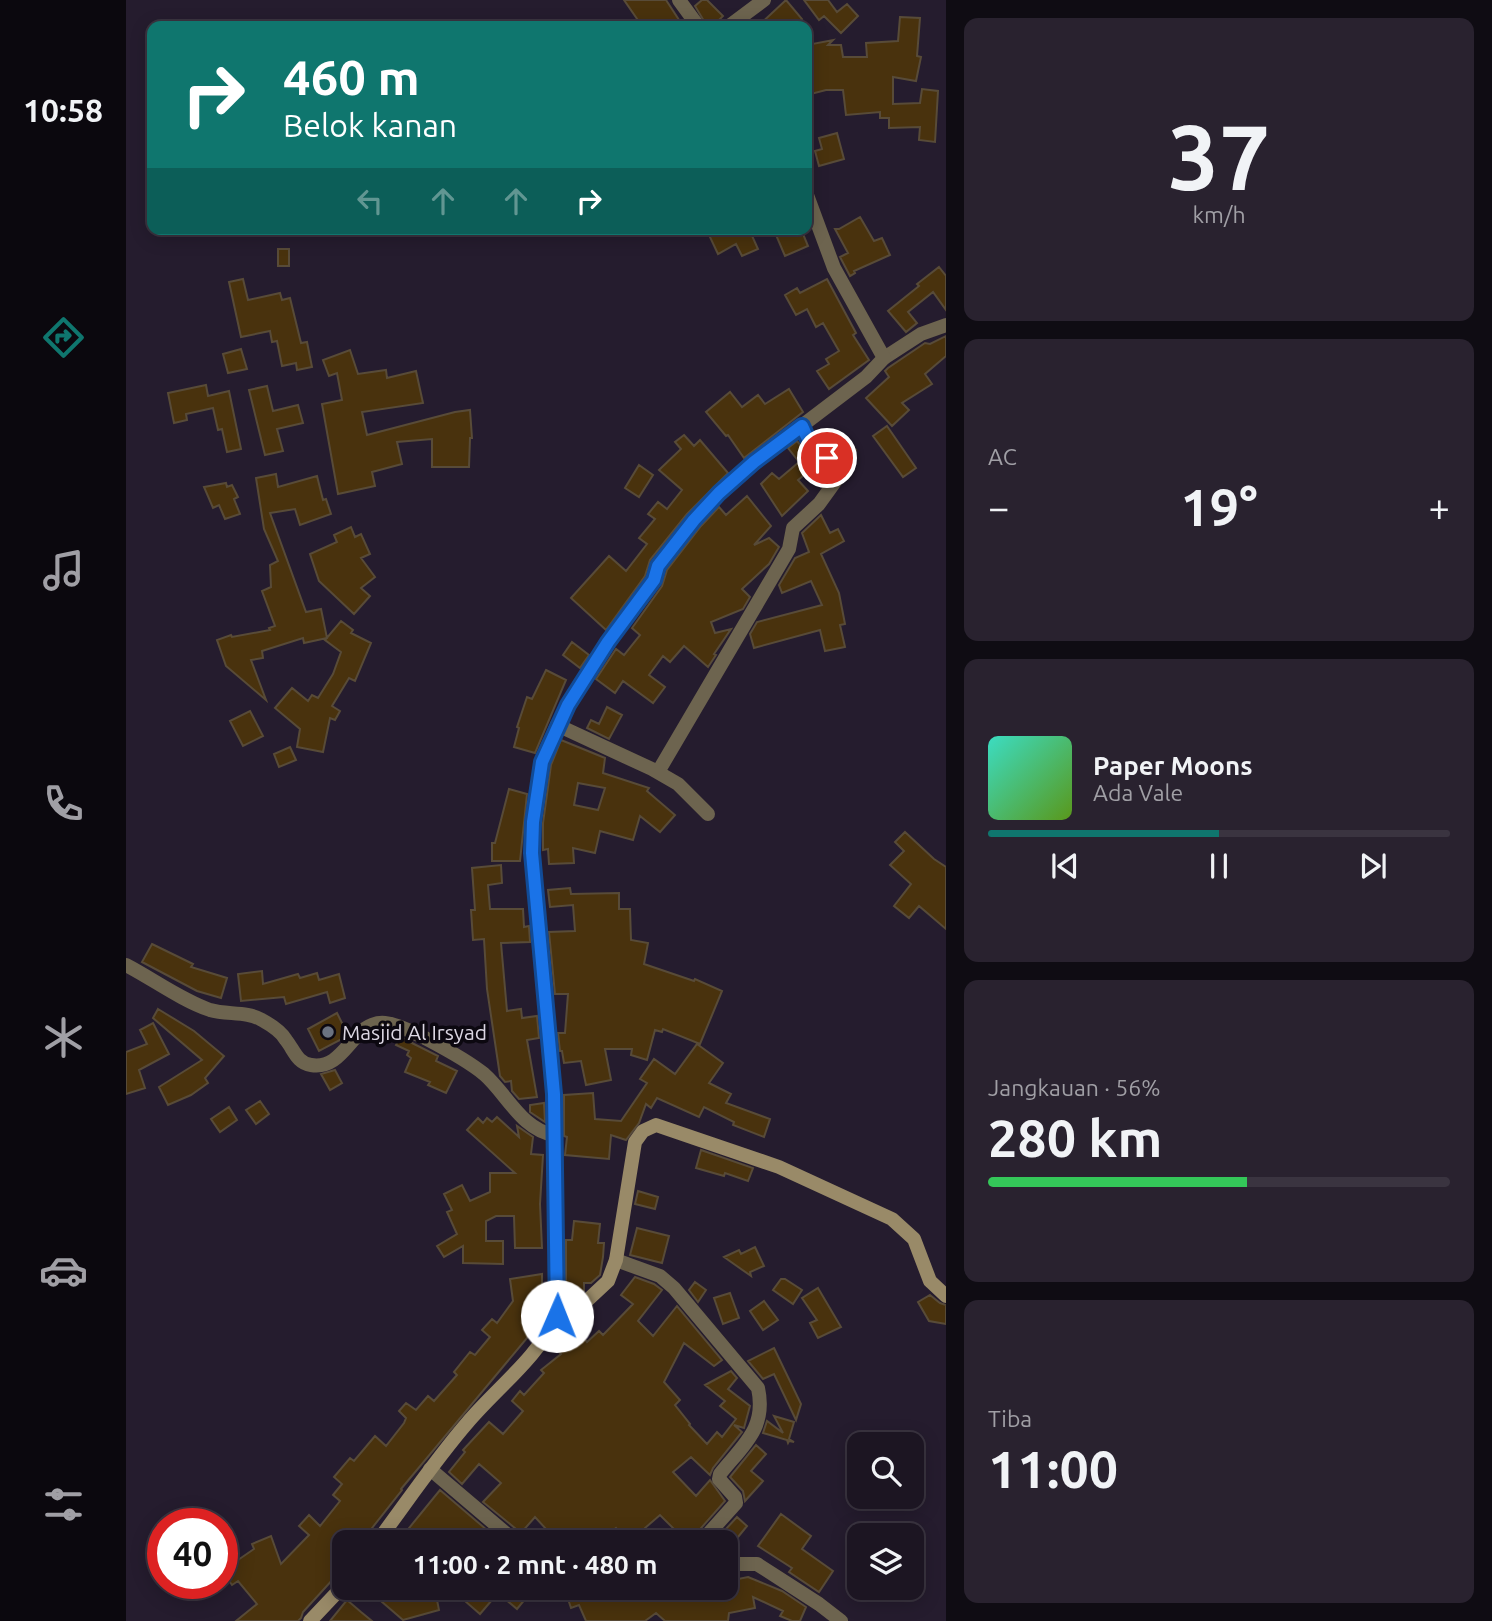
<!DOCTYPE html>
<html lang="id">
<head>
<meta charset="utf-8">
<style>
  body { margin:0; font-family:Ubuntu,sans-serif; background:#29222f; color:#f1f3f6; height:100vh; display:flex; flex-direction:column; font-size:26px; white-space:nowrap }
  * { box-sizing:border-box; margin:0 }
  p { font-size:23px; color:#a09fa5 }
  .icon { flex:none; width:38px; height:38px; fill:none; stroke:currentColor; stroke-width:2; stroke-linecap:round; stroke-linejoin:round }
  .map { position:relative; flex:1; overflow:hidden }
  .sheet { display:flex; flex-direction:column; gap:18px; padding:18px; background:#0f0c13; width:546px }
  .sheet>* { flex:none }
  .guide { position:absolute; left:21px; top:21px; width:665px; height:214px; border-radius:14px; box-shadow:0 4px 18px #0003,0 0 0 2px #3a3440; background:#0f766e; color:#fff; overflow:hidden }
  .tools { position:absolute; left:721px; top:1432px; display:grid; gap:14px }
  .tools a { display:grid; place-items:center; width:77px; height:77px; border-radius:14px; background:#1c1522; box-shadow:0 4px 18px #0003,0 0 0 2px #3a3440; font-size:35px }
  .speed { position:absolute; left:21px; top:1508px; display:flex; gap:14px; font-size:35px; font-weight:700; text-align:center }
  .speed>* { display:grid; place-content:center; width:91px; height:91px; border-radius:50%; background:#1c1522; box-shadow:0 4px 18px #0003,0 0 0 2px #3a3440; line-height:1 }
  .speed .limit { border:10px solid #d22; background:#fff; color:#111 }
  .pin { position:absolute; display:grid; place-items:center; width:60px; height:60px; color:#fff; margin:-30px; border:4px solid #fff; border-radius:50%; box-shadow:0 2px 7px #0007 }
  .me { position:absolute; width:77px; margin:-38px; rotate:1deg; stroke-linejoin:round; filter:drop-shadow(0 0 5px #0008) }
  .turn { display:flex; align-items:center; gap:24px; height:147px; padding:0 21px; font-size:32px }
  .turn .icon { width:91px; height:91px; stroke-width:2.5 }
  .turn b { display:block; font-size:49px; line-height:60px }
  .lanes { display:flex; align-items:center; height:66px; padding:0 21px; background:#0003; justify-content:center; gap:35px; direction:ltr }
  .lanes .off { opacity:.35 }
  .big { font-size:52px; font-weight:600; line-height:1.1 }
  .sheet .card { flex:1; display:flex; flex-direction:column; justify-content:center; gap:10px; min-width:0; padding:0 24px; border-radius:14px; background:#29222f }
  .sheet .dial { align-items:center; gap:0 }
  .dial b { font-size:91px; line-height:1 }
  .song { display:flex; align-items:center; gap:21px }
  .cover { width:84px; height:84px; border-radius:10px; background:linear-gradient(135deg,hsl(170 70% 55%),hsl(90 70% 35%)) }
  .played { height:7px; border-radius:4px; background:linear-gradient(90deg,#0f766e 50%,#3a3440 50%) }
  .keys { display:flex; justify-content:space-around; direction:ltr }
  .heat { display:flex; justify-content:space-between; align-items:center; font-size:38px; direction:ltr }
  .charge { height:10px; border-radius:5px; background:linear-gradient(90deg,#34c759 56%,#3a3440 0) }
  .trip { position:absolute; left:206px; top:1530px; width:406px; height:70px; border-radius:14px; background:#1c1522; box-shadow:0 4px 18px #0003,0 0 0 2px #3a3440; font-weight:600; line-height:70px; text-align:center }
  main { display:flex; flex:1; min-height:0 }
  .tabs { display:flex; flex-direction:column; width:126px; justify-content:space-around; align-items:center; background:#0b080e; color:#a09fa5 }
  .tabs .icon { width:49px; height:49px }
  .tabs .current { color:#0f766e }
  .tabs b { font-size:32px; color:#f1f3f6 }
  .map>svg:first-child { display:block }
  .building { fill:#49320d; stroke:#584b38; stroke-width:2; fill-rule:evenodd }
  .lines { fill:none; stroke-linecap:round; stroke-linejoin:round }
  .minor { stroke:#6d644f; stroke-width:14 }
  .tertiary { stroke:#6d644f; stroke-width:14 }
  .secondary { stroke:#998a68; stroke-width:14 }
  .route-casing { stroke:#114b97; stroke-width:18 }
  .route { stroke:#1a73e8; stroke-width:12 }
  .worship-dot { fill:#6b7280; stroke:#0c0810; stroke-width:2.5 }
  .labels { text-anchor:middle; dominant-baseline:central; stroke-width:7; stroke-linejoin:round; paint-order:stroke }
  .poi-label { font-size:21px; fill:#dcd7e3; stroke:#0c0810; text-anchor:start }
</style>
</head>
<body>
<main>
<nav class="tabs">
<b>10:58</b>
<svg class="icon current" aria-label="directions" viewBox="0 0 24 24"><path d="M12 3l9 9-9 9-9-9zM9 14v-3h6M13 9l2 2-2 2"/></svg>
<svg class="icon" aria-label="music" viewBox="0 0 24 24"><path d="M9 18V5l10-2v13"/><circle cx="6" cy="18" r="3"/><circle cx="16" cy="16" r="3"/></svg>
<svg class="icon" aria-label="phone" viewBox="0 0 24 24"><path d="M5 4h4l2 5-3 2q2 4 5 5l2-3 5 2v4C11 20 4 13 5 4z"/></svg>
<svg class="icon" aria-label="climate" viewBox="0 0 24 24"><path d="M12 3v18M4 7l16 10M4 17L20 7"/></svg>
<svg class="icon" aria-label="car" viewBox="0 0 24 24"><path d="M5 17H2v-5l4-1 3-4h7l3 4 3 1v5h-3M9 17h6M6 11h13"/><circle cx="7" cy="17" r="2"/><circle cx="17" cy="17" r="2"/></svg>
<svg class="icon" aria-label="filters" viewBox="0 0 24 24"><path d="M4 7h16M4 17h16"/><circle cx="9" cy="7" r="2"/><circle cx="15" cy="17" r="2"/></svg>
</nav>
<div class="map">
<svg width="820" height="1621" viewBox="0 0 820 1621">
  <rect width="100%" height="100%" fill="#251c2e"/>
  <path class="building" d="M498 0H540L557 26H516Z
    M576 0H581L597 16 587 26H581L569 6Z
    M660 0 676 19 667 26H632Z
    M678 0H702L711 12 721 4 732 16 715 33 698 16 693 20Z
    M774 17 794 18 791 56 795 57 790 81 767 77V104L794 103 796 89 812 91 809 142 793 140 794 127 763 128V118H754V112L720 115 717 90H700L681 95V45L707 40 702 45H715L717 57H741L740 43 772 41Z
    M711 133 718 159 693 166 689 151 696 149 693 138Z
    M734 217 748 241 756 238 764 255 728 271 729 273 724 276 714 257 722 253 709 229H713Z
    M594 229H623L632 249 616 256 610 244 592 254 583 235Z
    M650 229H675L682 246 659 256 650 235 652 234Z
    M152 249H163V266H152Z
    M813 267 820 276V310L807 292 782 312 791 323 780 332 762 311 793 286 791 284Z
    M117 279 122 300 154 293 156 300 164 298 175 343 181 342 186 367 171 370 170 363 156 366 151 341 146 342 144 331 115 337 103 282Z
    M701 279 730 333 727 335 743 360 703 389 691 371 703 364 700 359 713 351 697 323 690 327 681 309 670 315 659 295 671 288 674 293Z
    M820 336V356L799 374 806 384 776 403 783 410 766 426 740 398 763 377 759 371 762 368 799 343 804 344Z
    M115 349 121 369 102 373 97 354Z
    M224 350 232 374 260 370 261 378 290 371 297 403 236 412 241 435 329 412 344 410 346 438H344L343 467H306V439L271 442 276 464 246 472 249 486 212 494 196 404 216 400 211 373 203 376 197 360Z
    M80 385 82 396 103 391 115 449 101 452 96 429 92 430 87 408 60 414 61 420 48 423 42 393Z
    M141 386 147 411 172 405 177 423 151 429 157 451 139 455 123 390Z
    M663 389 677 412 618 458 602 435 600 436 580 412 604 392 616 407 632 395 639 404Z
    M761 426 790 468 777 477 747 436Z
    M701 431 714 443 718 438 730 450 716 464 695 437Z
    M558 435 568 446 574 440 602 473 561 514 524 560 519 576 480 630 445 598 483 556 500 571 521 544 513 538 529 519 522 514 532 502 541 509 556 490 533 470 555 449 549 442Z
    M671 441 685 458 679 462 683 471 672 480 682 491 656 516 635 484 646 473 653 479 673 462 662 448Z
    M513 465 527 475 513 497 499 488Z
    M150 474 152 487 191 476 197 500 200 499 205 514 174 525 169 509 144 513 180 612 195 609 201 638 178 643 177 638 136 651 137 658 125 660 140 700 100 666 91 640 105 635 106 637 144 630 143 628 149 626 136 591 145 587 144 565 152 561 138 529 130 478Z
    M100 483 101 487 106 485 112 497 108 499 114 514 99 519 93 505 87 508 78 487Z
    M621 496 645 526 628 545 643 538 653 547 643 564 616 589 624 597 617 609 585 622 589 633 605 629 588 654 590 655 582 667 558 646 544 662 537 656 523 675 539 687 527 703 497 681 489 693 470 679 490 649 498 655 514 635 506 628 536 586 541 570 575 526 593 507 600 515Z
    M695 515 704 533 712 529 718 541 695 554 713 593 719 624 714 625 719 647 699 651 694 630 628 648 624 634 631 622 696 605 685 581 656 593 653 585 669 558 683 552 676 533Z
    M225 527 229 537 235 534 244 554 235 558 249 577 235 588 244 596 228 614 193 581 184 554 211 542 208 535Z
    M215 621 227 630 225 633 245 643 229 681 223 678 206 706 214 711 209 720 204 718 197 752 171 747 174 729 149 708 166 688 182 701 186 695 192 698 207 674 215 652 199 640Z
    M446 642 463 655 454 668 437 655Z
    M420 670 440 680 409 753 388 747 393 728 391 727 401 697 406 699Z
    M481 707 496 715 483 739 461 728 465 720 473 724Z
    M124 711 137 736 117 746 104 721Z
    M435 740 479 758 477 773 523 788 521 791 549 815 534 832 514 816 507 840 474 831 469 853 447 848 448 863 423 864 422 849 417 850V823L425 765ZM452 783 479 788 472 810 448 805Z
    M164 747 170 760 153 767 148 754Z
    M383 789 401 794 394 861H366V843H369Z
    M779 832 808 859 820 867V929L793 906 783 918 768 906 785 884 764 865 778 851 769 842Z
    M375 865 376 883 362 885 364 909H397L398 927 403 926 404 942 375 943 381 1011 395 1009 396 1018 411 1016 413 1038 401 1040 411 1097 393 1099 386 1091 385 1081 379 1082 374 1076 361 989 358 939 347 940 345 910H349L346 868Z
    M444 888 445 894 493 893V909H504L505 940 522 943 518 964 568 981 569 979 596 991 574 1044 537 1029 536 1032 529 1030 521 1060 505 1055 506 1049H479L485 1080 460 1085 455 1061 438 1063 436 1051H434L432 1033H439L442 994H429L423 932 449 931 447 905 424 907 422 890Z
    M26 944 67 964 65 967 101 978 95 998 71 991 16 962Z
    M136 971 137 984 172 974 174 978 191 973 193 980 213 974 219 998 204 1003 201 992 160 1004 158 997 115 1001 112 974Z
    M32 1009 68 1031 98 1056 79 1078 82 1083 65 1095 42 1105 33 1087 76 1060 27 1018Z
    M211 1013 221 1033 214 1040 193 1051 182 1029Z
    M27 1023 43 1054 13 1070 19 1088 0 1094V1052L21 1044 14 1030Z
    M274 1037 312 1056 310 1061 331 1071 320 1093 302 1085 304 1082 279 1072 285 1058 281 1055 283 1051 270 1045Z
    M571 1044 597 1063 583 1083 605 1094 600 1103 644 1119 638 1137 607 1125 608 1122 578 1107 573 1117 531 1098 525 1108 520 1104 513 1123 500 1140 485 1135 483 1159 439 1155 441 1137 438 1136V1095L467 1093 469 1119 495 1121 521 1083 514 1079 528 1059 549 1074Z
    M209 1070 216 1083 204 1090 195 1074Z
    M134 1101 143 1114 130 1124 120 1110Z
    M418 1103 419 1122 404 1112V1105Z
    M103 1107 111 1120 94 1132 85 1119Z
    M371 1117 393 1137 391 1126 407 1137 405 1154 417 1155 414 1204 416 1248H389L388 1216H370L360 1221V1241H377V1264L337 1263V1246L318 1257 311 1246 331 1234 321 1212 326 1210 318 1194 336 1185 344 1201 364 1192V1173H389L341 1130 352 1118 357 1123 361 1118 366 1122Z
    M575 1150 627 1168 622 1181 599 1173 598 1176 570 1168Z
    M512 1191 532 1197 529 1209 509 1204Z
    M448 1221 474 1224 472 1243H478L477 1257 474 1275 465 1283H458V1291L447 1301 440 1302V1240H446Z
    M511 1228 543 1236 536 1263 504 1255Z
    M629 1247 638 1266 624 1272 625 1276 598 1257 613 1250 615 1254Z
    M416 1274V1314L404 1331 406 1332 275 1489 276 1490 235 1542H219V1566L177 1612 175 1618 172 1621H110L131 1604 112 1581 106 1585 96 1571 128 1549 126 1544 145 1536 155 1564 183 1535 173 1526 183 1515 194 1526 214 1501 207 1495 216 1484 208 1477 224 1458 228 1461 249 1436 260 1446 278 1423 280 1418 273 1411 280 1403 290 1410 302 1396 308 1401 331 1375 328 1372 344 1352 349 1355 364 1337 356 1330 366 1319 371 1323 387 1301 384 1279Z
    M509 1277 528 1284 536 1290 512 1321 527 1336 551 1306 596 1360 588 1366 558 1343 538 1382 554 1400 549 1405 564 1424 563 1425 581 1444 591 1432 596 1437 610 1419 594 1406 599 1401 579 1385 605 1371 611 1378 602 1389 624 1406 618 1428 608 1425 616 1432 587 1468 584 1475 565 1457 547 1472 570 1496 584 1480 599 1501 568 1536 566 1542H537L553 1534 534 1515 519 1528 525 1542H501L490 1528 473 1542H467L461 1534 453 1542H432L409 1517 395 1533 357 1502 375 1483 353 1464 336 1484 323 1472 339 1452 337 1450 363 1422 377 1434 397 1411 386 1401 394 1391 398 1395 418 1373 415 1370 435 1354 426 1343 429 1340 446 1325 461 1342 473 1331 477 1335 507 1304 495 1295Z
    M655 1279H659L676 1290 667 1304 647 1290Z
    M569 1282 580 1290 572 1302 563 1290Z
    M692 1288 715 1327 692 1338 684 1323 691 1320 676 1298Z
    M604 1293 613 1318 597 1324 588 1298Z
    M804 1295 814 1303 820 1305V1324L803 1321 792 1302Z
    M638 1301 652 1320 637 1330 624 1311Z
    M648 1348 675 1404 670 1420 648 1374 637 1379 622 1361Z
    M648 1416 668 1422 663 1439 668 1442 663 1441 662 1443 661 1440 637 1433 641 1421 657 1433Z
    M630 1445 640 1454 625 1471 637 1481 619 1501 617 1491 604 1477Z
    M314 1490 375 1542H290L279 1533Z
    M655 1514 685 1536 676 1549 707 1571 693 1592 663 1572 666 1568 632 1546Z
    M611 1517 621 1526 608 1542H588Z
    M622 1577 656 1591 680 1607 674 1621H666L654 1616 657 1611 627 1597 629 1608 603 1613 602 1621H539L530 1613 519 1621H460L453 1605 445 1608 441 1596H463L469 1587H609L607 1580Z
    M293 1587H409L391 1609 372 1593 354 1614 331 1594 311 1600 313 1610 277 1620 255 1601Z
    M221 1600 235 1612 246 1621H204Z"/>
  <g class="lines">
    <path class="minor" d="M603 26 638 0
      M758 358 795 334 820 325
      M431 725 526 769 552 784 582 814
      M532 772 663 549 667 528 693 504 711 479C707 457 686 446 676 427
      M0 965C27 979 55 1000 84 1010 101 1015 121 1011 136 1020 145 1025 155 1031 160 1040 168 1050 171 1063 185 1065 220 1071 226 1020 259 1023 272 1024 288 1033 299 1038 318 1048 341 1060 358 1074 381 1094 395 1129 428 1135
      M490 1260 534 1276 548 1288 632 1388C641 1429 616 1446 594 1474L593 1479 609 1497 610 1503 575 1542
      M304 1469 390 1542
      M600 1564H631L693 1604 715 1621
      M444 1587H459"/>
    <path class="tertiary" d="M553 0 572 26
      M431 1316 428 1094 406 853 407 822 412 781 416 762 431 725 470 661 528 580 532 566 568 520 593 493 628 462 740 377 758 358 708 268 681 195"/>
    <path class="secondary" d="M251 1542C281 1502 309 1460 342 1422 371 1388 412 1357 431 1316L452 1309 482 1281 490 1260 509 1142 517 1131 530 1125 653 1167 766 1219 788 1239 804 1281 820 1296
      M184 1621 219 1584"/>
  </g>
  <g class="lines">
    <defs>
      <path id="route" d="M431 1316 428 1094 406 853 407 822 416 762 442 705 482 642 528 580 532 566 568 520 593 493 628 462 676 426 681 437 701 458"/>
    </defs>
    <use href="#route" class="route-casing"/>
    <use href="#route" class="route"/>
  </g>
  <circle class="worship-dot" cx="202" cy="1032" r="7"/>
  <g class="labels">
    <g class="poi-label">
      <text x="216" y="1032">Masjid Al Irsyad</text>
    </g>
  </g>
</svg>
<div class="tools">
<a><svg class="icon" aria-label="search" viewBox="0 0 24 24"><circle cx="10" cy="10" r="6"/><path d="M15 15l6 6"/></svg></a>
<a><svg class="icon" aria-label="layers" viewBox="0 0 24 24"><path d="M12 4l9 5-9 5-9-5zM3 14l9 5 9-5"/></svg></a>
</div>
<div class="speed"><div class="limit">40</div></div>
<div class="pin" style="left:701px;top:458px;background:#d93025"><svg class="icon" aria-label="arrive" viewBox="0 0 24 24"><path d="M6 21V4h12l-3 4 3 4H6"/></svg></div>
<svg class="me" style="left:431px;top:1316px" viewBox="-20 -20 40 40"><circle r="19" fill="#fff"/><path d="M0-13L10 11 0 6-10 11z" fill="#1a73e8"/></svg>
<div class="trip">11:00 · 2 mnt · 480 m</div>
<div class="guide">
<div class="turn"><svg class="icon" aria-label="right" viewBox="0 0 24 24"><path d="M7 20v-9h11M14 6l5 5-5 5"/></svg><div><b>460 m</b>Belok kanan</div></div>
<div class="lanes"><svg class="icon off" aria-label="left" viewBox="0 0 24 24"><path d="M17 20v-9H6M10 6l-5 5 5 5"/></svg><svg class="icon off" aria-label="ahead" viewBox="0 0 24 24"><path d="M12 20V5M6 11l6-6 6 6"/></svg><svg class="icon off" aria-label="ahead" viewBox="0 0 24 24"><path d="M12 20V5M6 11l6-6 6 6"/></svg><svg class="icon" aria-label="right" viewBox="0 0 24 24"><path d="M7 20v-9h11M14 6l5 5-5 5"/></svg></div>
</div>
</div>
<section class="sheet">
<div class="card dial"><b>37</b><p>km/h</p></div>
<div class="card"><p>AC</p>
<div class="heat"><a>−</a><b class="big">19°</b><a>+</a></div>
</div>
<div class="card">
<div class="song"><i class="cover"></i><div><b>Paper Moons</b><p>Ada Vale</p></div></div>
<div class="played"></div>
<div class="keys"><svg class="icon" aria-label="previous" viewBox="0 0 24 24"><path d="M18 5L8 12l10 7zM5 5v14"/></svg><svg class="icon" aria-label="pause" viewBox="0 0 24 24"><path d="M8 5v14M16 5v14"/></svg><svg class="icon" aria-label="next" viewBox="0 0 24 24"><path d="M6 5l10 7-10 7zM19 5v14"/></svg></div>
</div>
<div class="card"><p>Jangkauan · 56%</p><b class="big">280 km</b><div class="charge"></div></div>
<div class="card"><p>Tiba</p><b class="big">11:00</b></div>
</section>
</main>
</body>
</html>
